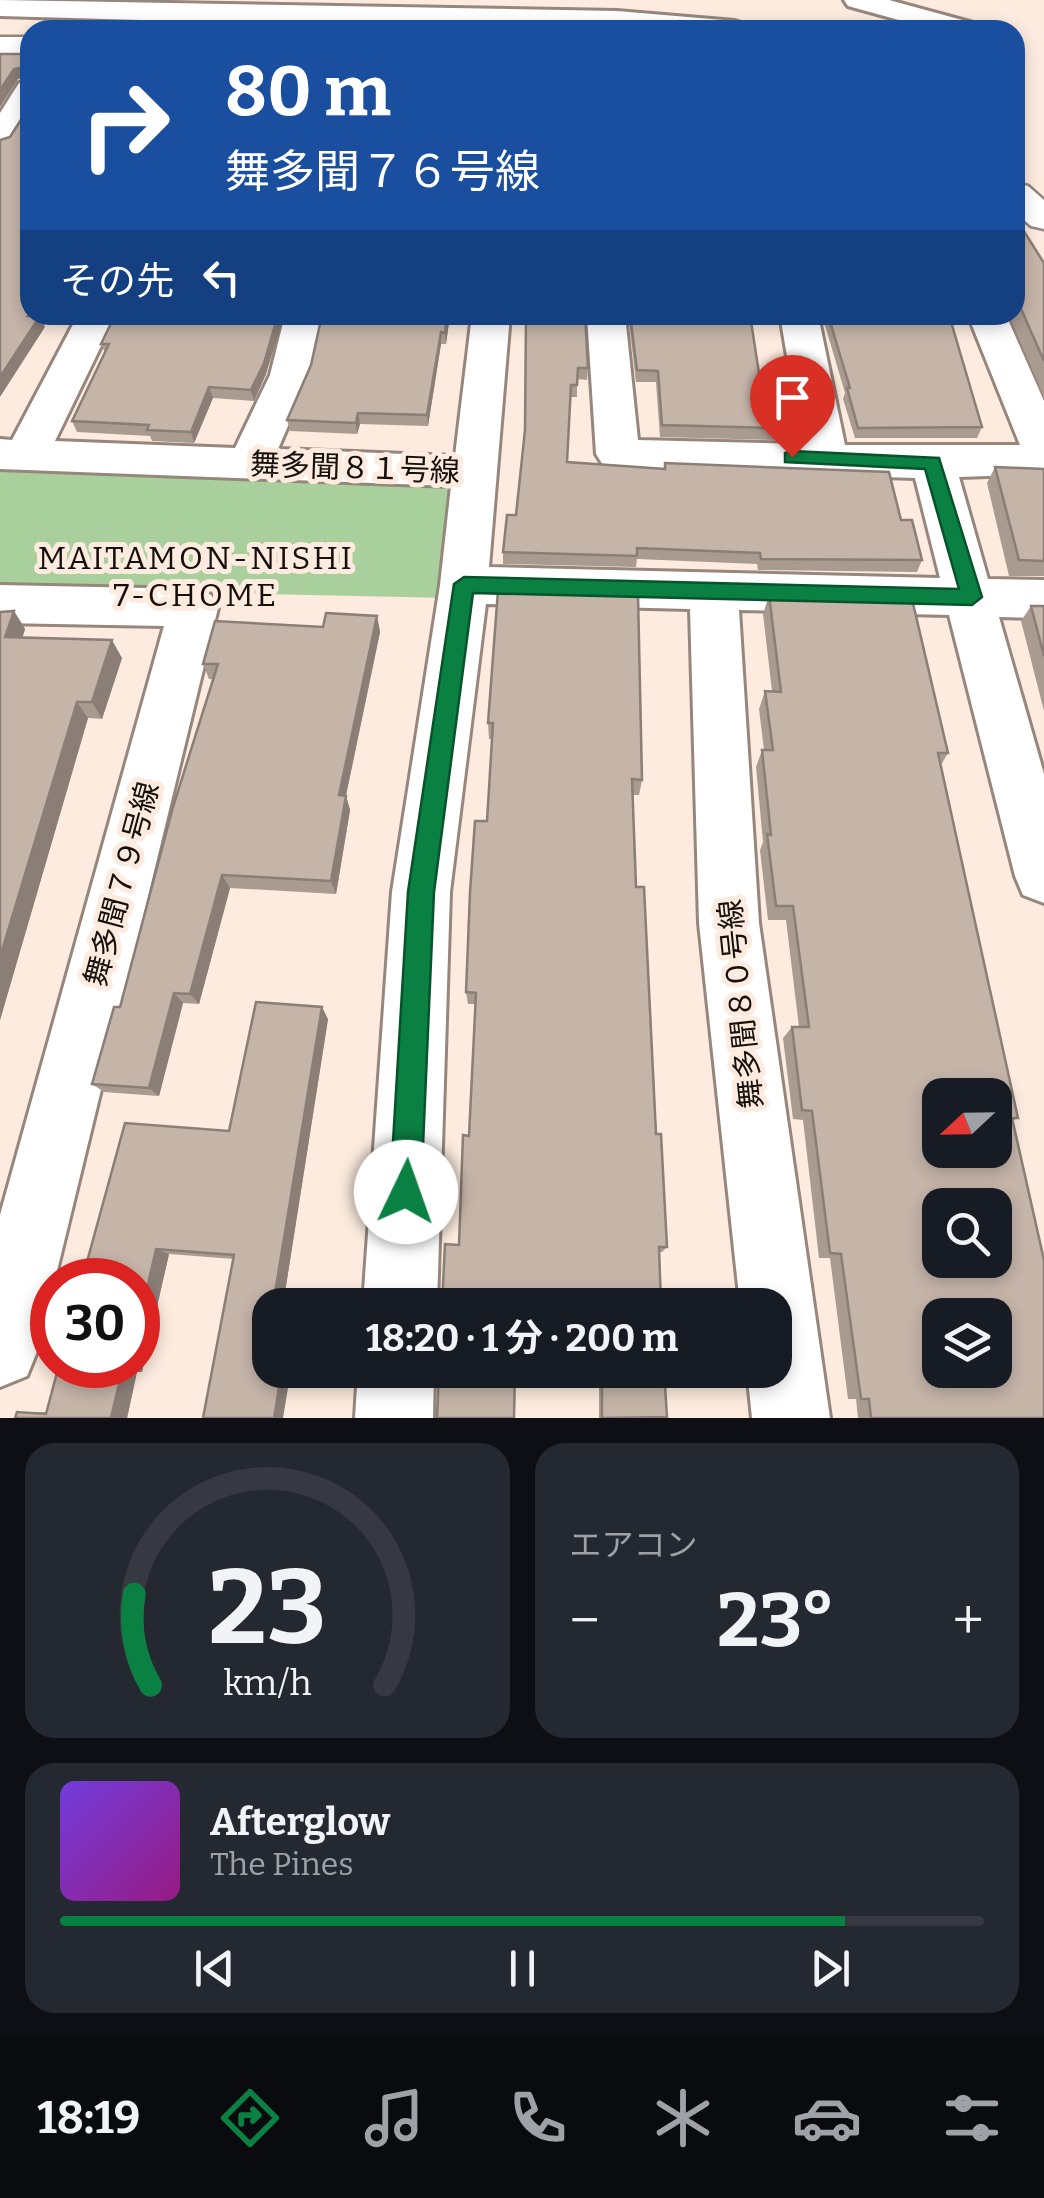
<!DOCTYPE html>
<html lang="ja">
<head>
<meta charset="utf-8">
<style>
  body { margin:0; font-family:Bitter,"Noto Sans JP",serif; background:#242831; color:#f1f3f6; height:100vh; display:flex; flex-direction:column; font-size:38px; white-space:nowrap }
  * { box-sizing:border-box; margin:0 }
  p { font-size:32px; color:#9ea1a6 }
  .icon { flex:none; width:55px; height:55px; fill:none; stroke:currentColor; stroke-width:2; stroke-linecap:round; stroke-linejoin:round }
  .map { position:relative; height:1418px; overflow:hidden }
  .sheet { display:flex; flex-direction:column; gap:25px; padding:25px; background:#0d0f14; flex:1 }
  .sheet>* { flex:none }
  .guide { position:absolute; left:20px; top:20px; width:1005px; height:305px; border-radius:30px; box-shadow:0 5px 15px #0003; background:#1a4fa0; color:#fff; overflow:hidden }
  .needle { width:65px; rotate:248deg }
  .fabs { position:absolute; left:922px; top:1078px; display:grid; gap:20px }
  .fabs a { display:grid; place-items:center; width:90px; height:90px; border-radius:20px; background:#171b24; box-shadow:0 5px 15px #0003; font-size:50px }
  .speed { position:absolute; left:30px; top:1258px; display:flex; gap:20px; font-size:50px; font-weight:700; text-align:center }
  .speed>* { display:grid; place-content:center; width:130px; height:130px; border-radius:50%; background:#171b24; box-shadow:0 5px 15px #0003; line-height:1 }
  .speed .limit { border:15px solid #d22; background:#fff; color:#111 }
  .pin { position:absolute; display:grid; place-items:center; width:85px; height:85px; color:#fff; margin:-102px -42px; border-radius:50% 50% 50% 0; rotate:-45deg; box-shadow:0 0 10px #0007 }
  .pin .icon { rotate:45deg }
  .me { position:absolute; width:110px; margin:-55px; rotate:3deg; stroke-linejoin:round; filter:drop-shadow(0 0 8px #0008) }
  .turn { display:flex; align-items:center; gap:35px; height:210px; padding:0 40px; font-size:45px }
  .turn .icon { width:130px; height:130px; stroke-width:2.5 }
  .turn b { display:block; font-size:70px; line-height:85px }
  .then { display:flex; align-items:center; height:95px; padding:0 40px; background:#0003; gap:20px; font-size:38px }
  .big { font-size:75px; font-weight:700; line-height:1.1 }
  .sheet .card { flex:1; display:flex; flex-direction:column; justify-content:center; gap:15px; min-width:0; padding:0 35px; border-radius:30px; background:#242831 }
  .sheet .dial { align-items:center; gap:0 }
  .dial svg { height:260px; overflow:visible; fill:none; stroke:#363941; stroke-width:7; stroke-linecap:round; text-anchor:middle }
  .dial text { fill:#f1f3f6; stroke:none }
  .song { display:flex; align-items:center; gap:30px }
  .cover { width:120px; height:120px; border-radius:15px; background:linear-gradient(135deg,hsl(260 70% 55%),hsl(310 70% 35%)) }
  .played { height:10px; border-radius:5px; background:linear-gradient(90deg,#0b8043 85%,#363941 85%) }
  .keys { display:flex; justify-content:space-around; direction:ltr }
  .heat { display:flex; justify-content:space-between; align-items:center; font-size:55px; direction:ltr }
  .sheet .tiles { flex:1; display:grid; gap:25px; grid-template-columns:1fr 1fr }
  .card:last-child { grid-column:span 2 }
  .trip { position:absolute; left:252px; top:1288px; width:540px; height:100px; border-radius:30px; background:#171b24; box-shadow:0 5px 15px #0003; font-weight:700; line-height:100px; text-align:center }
  .tab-bar { display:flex; height:160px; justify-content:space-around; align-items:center; background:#090b0e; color:#9ea1a6 }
  .tab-bar .icon { width:70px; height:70px }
  .tab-bar .active { color:#0b8043 }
  .tab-bar b { font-size:45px; color:#f1f3f6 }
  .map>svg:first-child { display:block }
  .green { fill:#a9cf9d }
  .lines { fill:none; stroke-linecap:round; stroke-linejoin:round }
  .street-casing { stroke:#96867b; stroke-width:6 }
  .secondary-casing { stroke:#96867b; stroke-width:5 }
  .street { fill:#fff; fill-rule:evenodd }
  .secondary { fill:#fff; fill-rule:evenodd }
  .wall { fill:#a99b90 }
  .shaded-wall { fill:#8a7e76 }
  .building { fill:#c5b4a8; stroke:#8a7e76; stroke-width:2.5; fill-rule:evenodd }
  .route { fill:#0b8043; stroke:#07532c; stroke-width:2.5 }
  .labels { text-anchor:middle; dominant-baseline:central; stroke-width:10; stroke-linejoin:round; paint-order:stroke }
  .street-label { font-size:30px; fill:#16100c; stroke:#fcebde }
  .neighbourhood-label { font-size:32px; letter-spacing:2.5px; fill:#16100c; stroke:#fcebde }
</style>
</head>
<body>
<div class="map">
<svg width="1044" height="1418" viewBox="0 0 1044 1418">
  <rect width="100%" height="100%" fill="#fcebde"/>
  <path class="green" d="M0 471 440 484 459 498 448 598 0 588Z"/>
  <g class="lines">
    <defs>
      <path id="street" d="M0 0 617 11 735 21 745 24 749 30H493L0 16Z
        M844 0H889L977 24 981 30H935L848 6Z
        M30 81V116L11 146 0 149V113L19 83Z
        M78 315H116L55 441 235 448 270 375 285 315H323L310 375 278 449 455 456 472 315H510L489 567 940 578 915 478 618 469 603 465 596 454 587 315H625L638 440 802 444 780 315H818L845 445H1020L968 315H1006L1044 401V474L959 477 988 579 1044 580V618L999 617 1044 774V903L1023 895 1015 876 949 615 739 610 759 923 830 1418H752L747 1370H775V1305H740L699 923 690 609 486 604 450 892 437 1305H363L392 892 440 585 451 486 0 469V439L12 440Z
        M0 585 194 589 211 595 218 608 38 1349 27 1376 0 1387V1215L164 626 0 623Z
        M358 1370H434L433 1418H355Z"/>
      <path id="secondary" d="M0 37H30V55H0Z
        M1015 183 1028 186 1044 200V229L1031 226 1015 212Z"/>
    </defs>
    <use href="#street" class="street-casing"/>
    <use href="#secondary" class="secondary-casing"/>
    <use href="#street" class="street"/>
    <use href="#secondary" class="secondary"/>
  </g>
  <path class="wall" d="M1015 217 1044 263V397L1009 315H1015Z
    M115 315 266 374 254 401 213 398 194 443 152 441 150 436 77 432 72 421 105 353 101 344Z
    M450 315 446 344H441L428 426 360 424 357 434 290 431 287 420 311 365Z
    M521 315H585L588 368 587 380 577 379V397H570L567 462 664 468 665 463 901 520 922 560 917 572 758 570 757 564 637 559 636 567 503 564V552L516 515 525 430 526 318H521Z
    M628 315H750L761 386 777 428 774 440 660 437 656 382H636Z
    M822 315H949L982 427 977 438H855L843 399 845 393Z
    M995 467 1044 469V576H1009L987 483Z
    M498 590 642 780 639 795H632L636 887 667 1247 662 1252 459 1245 469 1136 475 1004H468L466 992 487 821 492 739H489L488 723Z
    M769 595 948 753 941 765 1018 1118 1012 1121 1044 1418H858L856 1399H848L830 1258H819L803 1120 793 1119 783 1038 792 1027H799L786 920H768L760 850 763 842 756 767 762 750H764L759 709 765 691H772L763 614Z
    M1031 606H1044V711L1021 621Z
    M14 611 25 629 22 638 122 658 102 719 88 718 0 1020V612Z
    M377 616 380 632 346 796 350 810 336 894 230 888 199 1004 183 1003 159 1096 104 1092 92 1084 120 1007 214 679H209L203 664 323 627Z
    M328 1019 283 1305H270L283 1418 234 1259 169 1254 142 1372H137L127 1418 17 1412H47L138 1280 229 1131Z
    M599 1370H664L658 1418H599Z"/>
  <path class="shaded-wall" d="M25 67 29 77 18 79 0 107V90L14 69Z
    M30 313V315H39L36 322 40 316 45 327 0 397V377Z
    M278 315H284L266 374 254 401 251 390Z
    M447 315H450L446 344 445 333Z
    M441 332V344L428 426 427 415Z
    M209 387 213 398 194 443 191 432Z
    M358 413 360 424 357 434 356 423Z
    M14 611 25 629 17 655 5 637Z
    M377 616 380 632 343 809 339 795Z
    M112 640 122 658 102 719 92 702Z
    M77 702 88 718 0 1020V957Z
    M346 796 350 810 336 894 331 881Z
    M222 875 230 888 199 1004 190 994Z
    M174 993 183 1003 159 1096 149 1088Z
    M322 1007 328 1019 283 1305H273Z
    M156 1249 169 1254 142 1372H137L127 1418H111L122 1371 129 1365H138V1329Z
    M282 1370H291L283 1418H274Z"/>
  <path class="building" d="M0 54H30V313L28 316H40L0 377V140L10 137 29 107 30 70 25 67 14 69 0 90Z
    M1015 217 1044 263V361L1015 295Z
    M115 315H278L264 363 251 390 209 387 191 432 147 430 149 425 72 421 109 344H101Z
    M322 315H447L445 333 441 332 427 415 358 413 356 423 287 420 311 365Z
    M526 315H585L588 368H578L577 385H571L567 462 665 469V463L889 472 901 520H912L922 560 761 559 760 553 637 548V556L503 552 507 515H516L525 430Z
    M630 315H750L761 386H769L777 428 662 425 658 371 637 370Z
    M828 315H949L982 427 858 428 847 388H850Z
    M995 467 1044 469V561L1019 560Z
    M498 590 638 594 642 780 632 779 636 887H644L656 1134H661L667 1247H659L661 1305H442L445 1244 459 1245 463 1135 469 1136 476 993 466 992 470 892 475 821H487L493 723H488Z
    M769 595 912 599 948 753H938L1018 1118H1012L1044 1260V1418H871L869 1399H861L841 1254 830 1253 812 1111 802 1110 792 1027H809L793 906H776L767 834 771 835 762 750H773L765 691 781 692ZM940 1095H995V1150H940ZM940 1205H995V1260H940ZM940 1315H995V1370H940Z
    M1031 606H1044V656Z
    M14 611 5 637 112 640 92 702H77L0 957V612Z
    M326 613 377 616 339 795 346 796 331 881 222 875 190 994 174 993 149 1088 92 1084 114 1007H120L173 807 218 664H203L215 621 323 627Z
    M256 1002 322 1007 273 1305H270V1370H282L274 1418H203L234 1255 156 1249 138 1329V1280H82L125 1123 229 1131Z
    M59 1365H129L127 1371H122L111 1418H15L17 1412 46 1414Z
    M439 1370H515L514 1418H437Z
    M602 1370H664L667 1417 602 1418Z"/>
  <path class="route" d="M792 451 939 458 982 597 972 605 473 593 434 892 421 1192 416 1203 406 1208 395 1203 390 1192 408 892 454 584 464 577 959 589 925 469 785 462V453Z"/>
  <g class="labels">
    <g class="street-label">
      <text transform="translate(355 468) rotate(2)">舞多聞８１号線</text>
      <text transform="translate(122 884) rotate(-75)">舞多聞７９号線</text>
      <text transform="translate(741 1004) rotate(-96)">舞多聞８０号線</text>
    </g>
    <g class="neighbourhood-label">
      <text x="196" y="558">MAITAMON-NISHI<tspan x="196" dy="37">7-CHOME</tspan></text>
    </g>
  </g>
</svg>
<div class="fabs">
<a><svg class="needle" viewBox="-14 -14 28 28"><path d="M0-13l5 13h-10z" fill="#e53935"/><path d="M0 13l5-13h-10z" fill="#9ea1a6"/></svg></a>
<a><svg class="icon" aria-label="search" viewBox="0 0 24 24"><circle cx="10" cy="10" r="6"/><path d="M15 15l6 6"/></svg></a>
<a><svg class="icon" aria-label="layers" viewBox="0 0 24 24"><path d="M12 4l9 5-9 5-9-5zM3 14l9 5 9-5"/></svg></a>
</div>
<div class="speed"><div class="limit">30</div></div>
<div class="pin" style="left:792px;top:457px;background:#d93025"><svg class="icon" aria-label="arrive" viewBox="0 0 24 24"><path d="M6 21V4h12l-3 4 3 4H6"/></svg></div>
<svg class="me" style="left:406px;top:1192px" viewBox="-20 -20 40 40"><circle r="19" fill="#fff"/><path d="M0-13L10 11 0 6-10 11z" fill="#0b8043"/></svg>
<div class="trip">18:20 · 1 分 · 200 m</div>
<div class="guide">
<div class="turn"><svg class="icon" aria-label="right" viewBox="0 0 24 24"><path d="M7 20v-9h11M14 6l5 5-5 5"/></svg><div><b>80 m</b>舞多聞７６号線</div></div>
<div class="then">その先<svg class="icon" aria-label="left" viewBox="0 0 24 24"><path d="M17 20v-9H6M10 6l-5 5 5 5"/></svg></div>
</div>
</div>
<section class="sheet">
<div class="tiles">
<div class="card dial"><svg viewBox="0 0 100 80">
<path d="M14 69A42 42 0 1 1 86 69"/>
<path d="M14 69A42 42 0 0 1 9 41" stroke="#0b8043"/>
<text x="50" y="56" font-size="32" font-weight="700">23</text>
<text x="50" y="72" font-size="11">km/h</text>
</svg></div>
<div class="card"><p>エアコン</p>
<div class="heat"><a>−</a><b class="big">23°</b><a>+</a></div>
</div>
<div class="card">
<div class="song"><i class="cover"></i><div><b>Afterglow</b><p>The Pines</p></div></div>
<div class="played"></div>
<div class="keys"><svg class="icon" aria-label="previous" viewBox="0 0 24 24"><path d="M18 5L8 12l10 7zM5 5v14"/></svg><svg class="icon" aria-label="pause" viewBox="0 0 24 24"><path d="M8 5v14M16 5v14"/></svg><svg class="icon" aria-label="next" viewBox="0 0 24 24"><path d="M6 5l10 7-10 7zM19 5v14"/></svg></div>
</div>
</div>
</section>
<nav class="tab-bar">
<b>18:19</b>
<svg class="icon active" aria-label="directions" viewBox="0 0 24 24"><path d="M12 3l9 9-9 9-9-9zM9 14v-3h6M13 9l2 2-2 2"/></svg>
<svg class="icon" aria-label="music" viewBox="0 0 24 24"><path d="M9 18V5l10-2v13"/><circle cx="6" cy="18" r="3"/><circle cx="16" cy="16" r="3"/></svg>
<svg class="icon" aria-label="phone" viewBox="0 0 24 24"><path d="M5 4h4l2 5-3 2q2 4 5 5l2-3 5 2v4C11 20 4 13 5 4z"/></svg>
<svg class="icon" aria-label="climate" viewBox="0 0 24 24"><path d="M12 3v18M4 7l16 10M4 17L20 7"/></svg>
<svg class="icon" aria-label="car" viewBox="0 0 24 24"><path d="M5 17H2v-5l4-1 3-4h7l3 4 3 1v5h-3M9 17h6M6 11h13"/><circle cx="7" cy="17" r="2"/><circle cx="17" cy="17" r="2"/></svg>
<svg class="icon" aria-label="filters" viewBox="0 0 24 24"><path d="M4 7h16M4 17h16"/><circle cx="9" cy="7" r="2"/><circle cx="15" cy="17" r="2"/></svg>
</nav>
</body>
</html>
